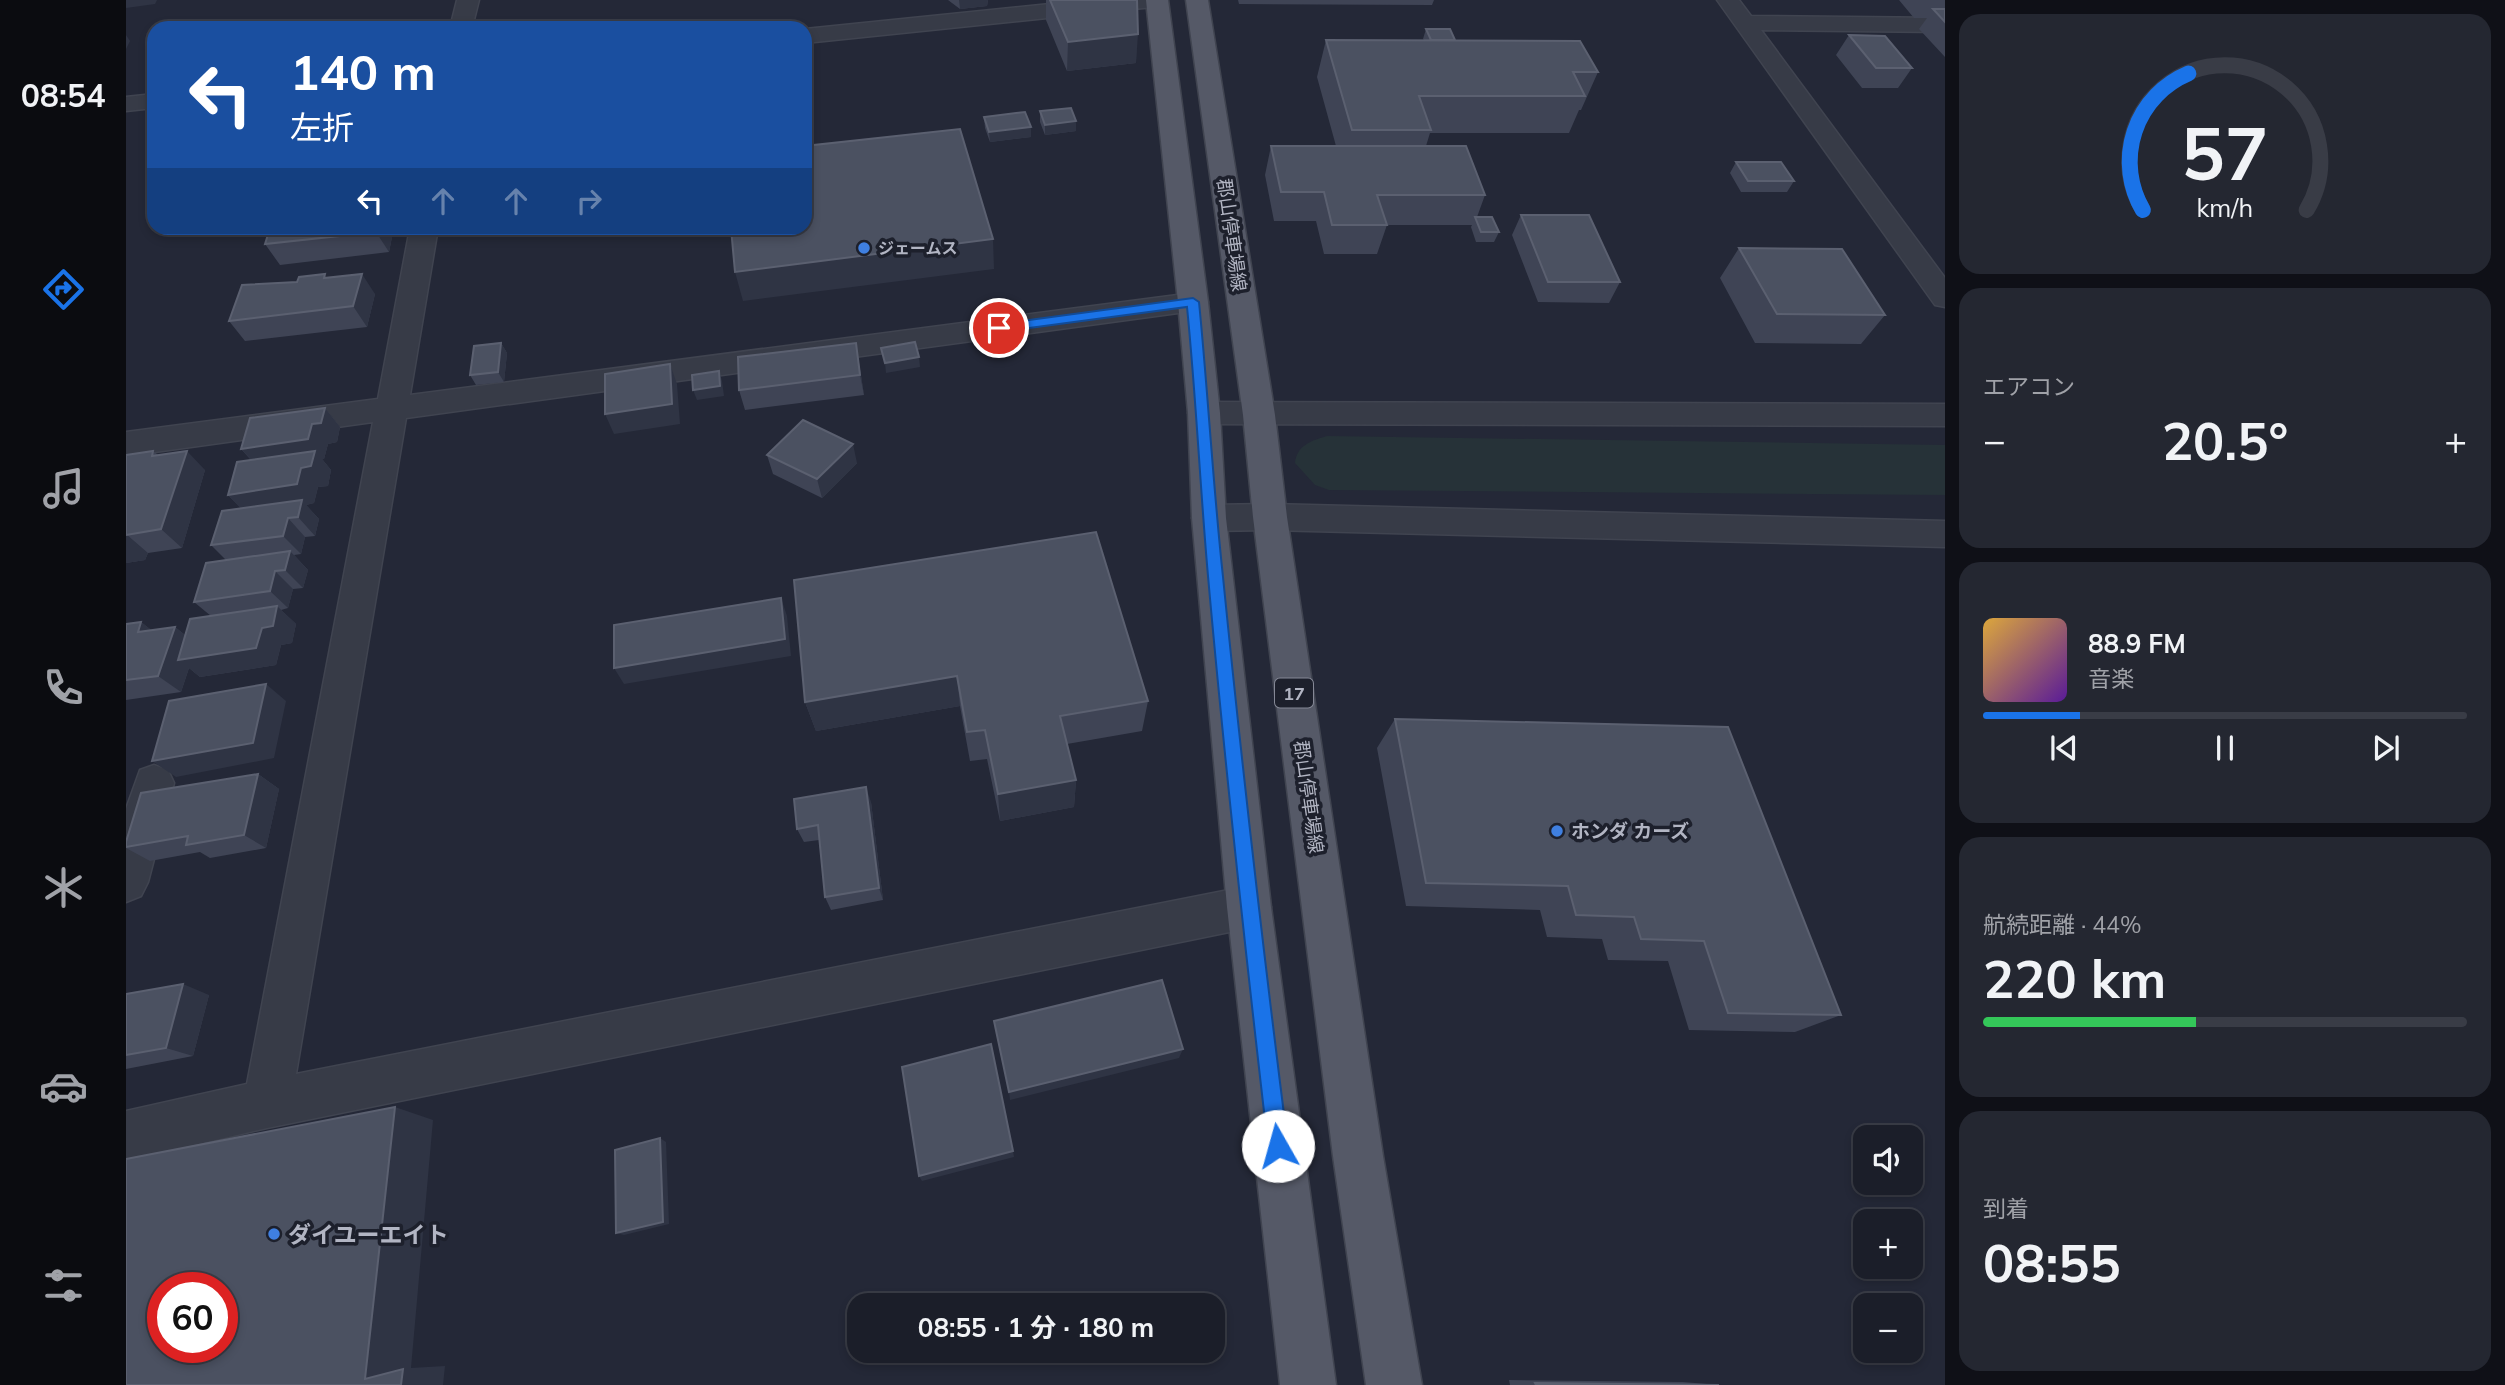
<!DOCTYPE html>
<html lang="ja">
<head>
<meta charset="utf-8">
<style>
  body { margin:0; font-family:Mulish,"Noto Sans JP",sans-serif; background:#242731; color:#f1f3f6; height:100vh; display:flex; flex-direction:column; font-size:26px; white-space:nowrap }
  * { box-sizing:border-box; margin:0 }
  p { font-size:23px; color:#a0a2a8 }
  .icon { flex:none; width:38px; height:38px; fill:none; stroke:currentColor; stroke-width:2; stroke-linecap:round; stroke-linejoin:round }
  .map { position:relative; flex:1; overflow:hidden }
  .side { display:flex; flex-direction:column; gap:14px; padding:14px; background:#0f1017; width:560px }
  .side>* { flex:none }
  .top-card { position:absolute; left:21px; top:21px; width:665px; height:214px; border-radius:21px; box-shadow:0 4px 10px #0003,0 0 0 2px #393c46; background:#1a4fa0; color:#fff; overflow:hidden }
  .fabs { position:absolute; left:1727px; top:1125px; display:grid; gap:14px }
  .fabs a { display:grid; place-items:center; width:70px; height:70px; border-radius:14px; background:#1b1e29; box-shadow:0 4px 10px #0003,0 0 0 2px #393c46; font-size:35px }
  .speed { position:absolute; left:21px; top:1272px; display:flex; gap:14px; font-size:35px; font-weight:700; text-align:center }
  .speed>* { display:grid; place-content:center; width:91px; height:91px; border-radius:50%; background:#1b1e29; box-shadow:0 4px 10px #0003,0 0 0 2px #393c46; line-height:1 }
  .speed .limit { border:10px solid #d22; background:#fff; color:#111 }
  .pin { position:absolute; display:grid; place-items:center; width:60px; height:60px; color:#fff; margin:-30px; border:4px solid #fff; border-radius:50%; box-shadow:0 2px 7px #0007 }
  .me { position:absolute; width:77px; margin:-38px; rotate:353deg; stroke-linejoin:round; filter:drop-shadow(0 0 5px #0008) }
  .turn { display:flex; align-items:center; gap:24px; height:147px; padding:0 28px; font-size:32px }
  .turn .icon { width:91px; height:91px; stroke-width:2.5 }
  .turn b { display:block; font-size:49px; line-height:60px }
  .lanes { display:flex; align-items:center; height:66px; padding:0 28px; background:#0003; justify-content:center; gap:35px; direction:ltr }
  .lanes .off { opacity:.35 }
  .big { font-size:52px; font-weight:700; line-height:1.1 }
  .side .tile { flex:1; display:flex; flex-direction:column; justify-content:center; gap:10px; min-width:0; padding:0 24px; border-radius:21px; background:#242731 }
  .side .dial { align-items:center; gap:0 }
  .dial svg { height:182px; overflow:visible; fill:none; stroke:#393c46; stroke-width:7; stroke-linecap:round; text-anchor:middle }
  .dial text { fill:#f1f3f6; stroke:none }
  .song { display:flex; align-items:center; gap:21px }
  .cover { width:84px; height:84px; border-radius:10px; background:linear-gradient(135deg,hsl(40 70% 55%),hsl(270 70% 35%)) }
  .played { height:7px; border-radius:4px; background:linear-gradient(90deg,#1a73e8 20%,#393c46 20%) }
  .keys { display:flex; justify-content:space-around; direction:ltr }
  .heat { display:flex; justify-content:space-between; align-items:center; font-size:38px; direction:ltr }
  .charge { height:10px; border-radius:5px; background:linear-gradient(90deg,#34c759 44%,#393c46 0) }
  .trip { position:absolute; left:721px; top:1293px; width:378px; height:70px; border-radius:21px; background:#1b1e29; box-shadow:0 4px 10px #0003,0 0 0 2px #393c46; font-weight:700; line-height:70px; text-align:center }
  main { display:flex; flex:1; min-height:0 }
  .menu { display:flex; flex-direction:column; width:126px; justify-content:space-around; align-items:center; background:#0b0c10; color:#a0a2a8 }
  .menu .icon { width:49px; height:49px }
  .menu .selected { color:#1a73e8 }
  .menu b { font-size:32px; color:#f1f3f6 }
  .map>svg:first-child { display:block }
  .green { fill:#263238 }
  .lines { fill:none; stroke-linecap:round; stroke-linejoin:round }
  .minor-casing { stroke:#404450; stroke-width:3 }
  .major-casing { stroke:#404450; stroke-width:3 }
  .minor { fill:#373b47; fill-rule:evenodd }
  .major { fill:#555967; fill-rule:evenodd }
  .wall { fill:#3f4455 }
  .shaded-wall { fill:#2f3444 }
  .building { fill:#4b5161; stroke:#5b6070; stroke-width:2; fill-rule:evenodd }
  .route { fill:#1a73e8; stroke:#114b97; stroke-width:2 }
  .shop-dot { fill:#3f7fe0; stroke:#1d202c; stroke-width:2.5 }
  .labels { text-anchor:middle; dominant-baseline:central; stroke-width:7; stroke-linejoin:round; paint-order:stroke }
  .far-poi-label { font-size:16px; font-weight:bold; fill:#b2b5c3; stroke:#1d202c; text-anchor:start }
  .shield { fill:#1d202c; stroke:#858896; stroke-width:2 }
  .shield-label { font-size:18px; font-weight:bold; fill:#b2b5c3 }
  .street-label { font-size:19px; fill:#b2b5c3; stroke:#1d202c }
  .poi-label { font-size:19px; font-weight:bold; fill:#b2b5c3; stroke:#1d202c; text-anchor:start }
  .near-poi-label { font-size:23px; font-weight:bold; fill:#b2b5c3; stroke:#1d202c; text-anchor:start }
</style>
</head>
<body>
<main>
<nav class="menu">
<b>08:54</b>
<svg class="icon selected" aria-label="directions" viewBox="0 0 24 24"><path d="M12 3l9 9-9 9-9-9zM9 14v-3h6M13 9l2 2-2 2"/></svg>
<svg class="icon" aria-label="music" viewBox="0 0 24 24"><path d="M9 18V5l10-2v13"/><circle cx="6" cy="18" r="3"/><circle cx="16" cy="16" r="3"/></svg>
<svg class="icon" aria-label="phone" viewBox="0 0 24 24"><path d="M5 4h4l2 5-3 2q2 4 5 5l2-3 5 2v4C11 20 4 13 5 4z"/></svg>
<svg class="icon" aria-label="climate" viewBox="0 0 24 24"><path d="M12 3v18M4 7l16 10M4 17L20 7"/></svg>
<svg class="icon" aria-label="car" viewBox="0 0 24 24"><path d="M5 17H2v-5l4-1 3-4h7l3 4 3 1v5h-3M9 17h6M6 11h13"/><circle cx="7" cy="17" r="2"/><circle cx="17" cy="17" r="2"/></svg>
<svg class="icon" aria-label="filters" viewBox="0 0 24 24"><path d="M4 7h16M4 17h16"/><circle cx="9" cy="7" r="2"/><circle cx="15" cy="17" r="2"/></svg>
</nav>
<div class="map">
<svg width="1819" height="1385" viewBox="0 0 1819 1385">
  <rect width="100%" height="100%" fill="#242837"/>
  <path class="green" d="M1201 436 1819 445V495L1203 490 1189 485 1169 463C1171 445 1185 441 1201 436Z"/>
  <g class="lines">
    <defs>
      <path id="minor" d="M331 0H353L346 28H324Z
        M963 0H1038L1035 5 1027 7 679 43V29Z
        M1591 0H1613L1625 16 1819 18V32L1635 30 1819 278V307L1809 305Z
        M28 94V108L0 111V97Z
        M284 228H312L284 395 1067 293 1077 295 1082 302 1077 309 1067 311 280 418 170 1074 1123 886 1138 892 1145 907 1138 922 1123 928 141 1128 0 1161V1111L121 1084 247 422 0 456V432L252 399Z
        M1078 402 1819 404V426L1078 424 1067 421 1062 413 1067 405Z
        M1144 504 1819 521V547L1144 530 1083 531 1071 527 1066 518 1071 509 1083 505Z
        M28 765 42 770 48 783 22 882 15 896 0 902V809L14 770Z"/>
      <path id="major" d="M1020 0H1042L1082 302 1094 413 1100 518 1145 907 1210 1385H1154L1101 907 1066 518 1062 413 1052 302Z
        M1060 0H1082L1149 415 1161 517 1257 1156 1296 1385H1240L1207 1156 1127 517 1117 415Z"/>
    </defs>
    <use href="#minor" class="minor-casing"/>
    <use href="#major" class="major-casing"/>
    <use href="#minor" class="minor"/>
    <use href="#major" class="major"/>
  </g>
  <path class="wall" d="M822 0H862L861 6 834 9Z
    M920 0H1011L1010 63 941 71 920 20Z
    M1112 0H1308L1306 5 1113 4Z
    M1773 0H1819V57L1793 29 1801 18H1788Z
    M1300 29 1329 40 1472 72 1455 110H1453L1443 133H1304L1300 146 1359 195 1351 217 1373 232 1368 242H1350L1345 227 1346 225H1261L1251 254H1198L1190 221H1148L1139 175 1145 146H1210L1191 77 1200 40H1298L1297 39Z
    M1723 35 1786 68 1772 88H1736L1710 55Z
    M914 111 950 121V131L919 135 914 122Z
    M858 117 905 137 864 142 859 128Z
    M1610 162 1668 181 1661 192H1615L1604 173Z
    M1395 215 1494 282 1483 303 1412 302 1386 235Z
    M135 228H274L272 237H266L263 252 154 265 139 244 141 238 135 229Z
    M1613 248 1759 315 1735 344 1629 343 1594 278Z
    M201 277 249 294 241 327 119 341 103 321 171 282Z
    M375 343 381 353 378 382 350 385 344 375Z
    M730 343 738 395 619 410 613 390Z
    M199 408 214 427 211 442 202 444 198 459H196L205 470 202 486 192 487 188 503 180 505 193 519 189 536 179 537 175 554 168 555 182 570 177 588 167 589 162 608 155 610 170 624 166 643 155 645 150 665 74 677 63 668 55 692 0 700V624L15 622 25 630 49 627 59 635 85 616 68 602 100 560 85 545 115 508 102 495 125 460 115 449Z
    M27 451 32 455 79 470 56 548 22 553 19 560 0 563V455Z
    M641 455 731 463 696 498 647 474Z
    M668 580 1022 701 1016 731 941 744 950 780 948 807 874 821 861 759 844 761 834 706 690 731 679 702Z
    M1269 719 1715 1015 1669 1032 1563 1030 1542 961 1482 960 1476 939 1421 937 1414 910 1280 906 1251 748Z
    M132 774 153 789 140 848 84 858 74 852 24 861 0 848V842Z
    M745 802 757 900 705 910 699 897 693 840 678 842 671 829Z
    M0 994 83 995 67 1056 0 1069Z
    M1383 1380 1557 1382 1593 1385H1384Z"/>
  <path class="shaded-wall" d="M0 0H31L29 4 0 8Z
    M833 0H862L861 6 834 9Z
    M1012 34 1010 63 941 71 942 42Z
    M0 35 4 41 0 49Z
    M950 121V131L919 135V125Z
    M905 127V137L864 142 863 132Z
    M251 228H274L272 237H266L263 252 250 232Z
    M867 239 868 269 617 301 609 272Z
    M236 274 249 294 241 327 227 306Z
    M375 343 381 353 378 382 372 372Z
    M730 343 733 363 738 395 734 375Z
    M793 357 794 367 760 373 759 363Z
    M544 364 551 384 554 424 488 434 479 414Z
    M593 371 596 381 598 396 571 400 567 390Z
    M199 408 214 427 211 442 202 444 198 459H196L205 470 202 486 192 487 188 503 180 505 193 519 189 536 172 517 120 514 102 495 133 468 115 449 186 424Z
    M727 444 731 463 696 498 691 479Z
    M61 451 79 470 56 548 35 529Z
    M162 518 179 537 175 554 157 536Z
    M0 534 22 553 19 560 0 563Z
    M164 551 182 570 177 588 159 570Z
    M149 571 167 589 162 608 144 591Z
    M655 598 661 616 665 656 498 684 488 668Z
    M151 606 170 624 166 643 155 645 150 665 74 677 63 668 55 692 32 676 49 627 70 644 136 628Z
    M15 622 37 639 12 632Z
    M831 676 834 706 690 731 679 702Z
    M140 684 160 701 148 758 50 777 26 761Z
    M132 774 153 789 140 848 118 835Z
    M950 780 948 807 874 821 872 794Z
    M740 787 745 802 757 900 753 888Z
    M57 984 83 995 67 1056 40 1048Z
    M1057 1049 1053 1058 884 1100 883 1092Z
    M269 1107 307 1120 285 1368 319 1366 317 1385H275L239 1379Z
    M534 1138 540 1142 543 1224 498 1235 490 1233Z
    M887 1151 888 1157 796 1181 793 1176Z"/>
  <path class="building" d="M924 0H1011L1012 34 942 42Z
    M1807 9H1819V22Z
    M1300 29H1324L1329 40H1305Z
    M1723 35 1759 36 1786 68H1750Z
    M1200 40 1454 41 1472 72H1447L1459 96H1293L1305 130H1226Z
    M945 108 950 121 919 125 914 111Z
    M899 112 905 127 863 132 858 117Z
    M834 129 867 239 609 272 605 228H679V146Z
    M1145 146H1340L1359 195H1251L1261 225H1206L1198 192H1155Z
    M1610 162H1655L1668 181H1622Z
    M1395 215H1463L1494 282H1422Z
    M1349 217H1366L1373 232H1355Z
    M135 228H251L250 232 139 244 144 228 135 229Z
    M1613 248 1716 249 1759 315 1651 314Z
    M199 274 198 278 236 274 227 306 103 321 116 285 171 282 173 277Z
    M789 342 793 357 759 363 755 348Z
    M375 343 372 372 344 375 348 346Z
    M730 343 734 375 613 390 612 357Z
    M544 364 546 404 479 414V374Z
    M593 371 594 386 567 390 566 375Z
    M199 408 195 423 186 424 182 439 115 449 124 418Z
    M677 420 727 444 691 479 641 455Z
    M27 451 26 456 61 451 35 529 0 535V455Z
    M189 451 185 466 175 468 171 484 102 495 111 462Z
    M176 500 172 517 162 518 157 536 85 545 96 511Z
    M970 532 1022 701 934 716 950 780 872 794 859 730 841 732 831 676 679 702 668 580Z
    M164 551 159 570 149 571 144 591 68 602 80 563Z
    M655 598 659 639 488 668V625Z
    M151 606 147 626 136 628 130 648 52 660 64 619Z
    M15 622 12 632 49 627 32 676 0 680V624Z
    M140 684 127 743 26 761 43 701Z
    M1269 719 1602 727 1715 1015 1602 1013 1578 941 1515 939 1508 917 1450 915 1442 886 1300 883Z
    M132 774 118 835 60 845 62 836 0 847V842L15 793Z
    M740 787 753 888 699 897 692 825 671 829 668 799Z
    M1036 980 1057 1049 883 1092 868 1021Z
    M57 984 40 1048 0 1055V994Z
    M865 1044 887 1151 793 1176 776 1067Z
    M269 1107 239 1379 277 1369 275 1385H0V1159ZM37 1288H96V1348H37Z
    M534 1138 537 1222 490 1233 489 1150Z
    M1409 1383 1593 1385H1410Z"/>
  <path class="route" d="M1067 298 1073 302C1082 393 1087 485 1097 577 1116 767 1138 957 1162 1146L1159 1153 1152 1156 1145 1153 1142 1146C1120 957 1099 767 1082 576 1074 486 1070 396 1061 307L873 332 867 328 873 324Z"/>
  <g class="shop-dot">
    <circle cx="738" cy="248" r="7"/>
    <circle cx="1431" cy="831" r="7"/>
    <circle cx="148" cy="1234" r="7"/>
  </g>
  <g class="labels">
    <g class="far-poi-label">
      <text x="752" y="248">ジェームス</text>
    </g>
    <rect class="shield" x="1149" y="678.5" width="38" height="29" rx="5"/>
    <g class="shield-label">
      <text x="1168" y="693">17</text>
    </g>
    <g class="street-label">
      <text transform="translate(1106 235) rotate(82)">郡山停車場線</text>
      <text transform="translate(1183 797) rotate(82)">郡山停車場線</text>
    </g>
    <g class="poi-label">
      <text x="1445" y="831">ホンダ カーズ</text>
    </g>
    <g class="near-poi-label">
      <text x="162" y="1234">ダイユーエイト</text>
    </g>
  </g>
</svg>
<div class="fabs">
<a><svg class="icon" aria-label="sound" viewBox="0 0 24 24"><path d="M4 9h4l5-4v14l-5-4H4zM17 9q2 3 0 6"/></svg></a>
<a>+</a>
<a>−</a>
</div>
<div class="speed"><div class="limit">60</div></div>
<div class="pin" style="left:873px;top:328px;background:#d93025"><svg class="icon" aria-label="arrive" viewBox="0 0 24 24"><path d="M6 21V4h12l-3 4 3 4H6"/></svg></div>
<svg class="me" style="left:1152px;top:1146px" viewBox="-20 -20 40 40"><circle r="19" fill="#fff"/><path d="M0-13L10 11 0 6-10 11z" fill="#1a73e8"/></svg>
<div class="trip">08:55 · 1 分 · 180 m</div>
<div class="top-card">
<div class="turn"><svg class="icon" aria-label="left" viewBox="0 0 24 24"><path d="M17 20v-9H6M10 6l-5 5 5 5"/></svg><div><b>140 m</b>左折</div></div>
<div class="lanes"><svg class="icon" aria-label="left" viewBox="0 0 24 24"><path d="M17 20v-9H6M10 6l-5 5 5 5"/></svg><svg class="icon off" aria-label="ahead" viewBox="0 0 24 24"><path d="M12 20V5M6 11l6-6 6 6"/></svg><svg class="icon off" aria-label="ahead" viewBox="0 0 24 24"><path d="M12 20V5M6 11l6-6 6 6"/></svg><svg class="icon off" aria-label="right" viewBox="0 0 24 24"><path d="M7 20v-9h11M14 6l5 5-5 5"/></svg></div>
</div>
</div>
<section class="side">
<div class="tile dial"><svg viewBox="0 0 100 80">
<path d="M14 69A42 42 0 1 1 86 69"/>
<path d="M14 69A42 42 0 0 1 34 9" stroke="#1a73e8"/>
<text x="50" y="56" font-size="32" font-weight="700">57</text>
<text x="50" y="72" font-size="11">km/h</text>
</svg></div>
<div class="tile"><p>エアコン</p>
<div class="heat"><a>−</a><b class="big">20.5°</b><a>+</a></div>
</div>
<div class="tile">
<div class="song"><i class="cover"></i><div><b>88.9 FM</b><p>音楽</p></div></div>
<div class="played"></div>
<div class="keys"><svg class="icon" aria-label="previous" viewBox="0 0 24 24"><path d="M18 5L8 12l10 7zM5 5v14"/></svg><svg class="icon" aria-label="pause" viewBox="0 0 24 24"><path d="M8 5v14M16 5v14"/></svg><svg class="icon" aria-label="next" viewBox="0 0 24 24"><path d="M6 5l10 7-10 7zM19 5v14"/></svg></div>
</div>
<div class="tile"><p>航続距離 · 44%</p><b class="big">220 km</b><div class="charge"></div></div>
<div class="tile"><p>到着</p><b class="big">08:55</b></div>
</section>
</main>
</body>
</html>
